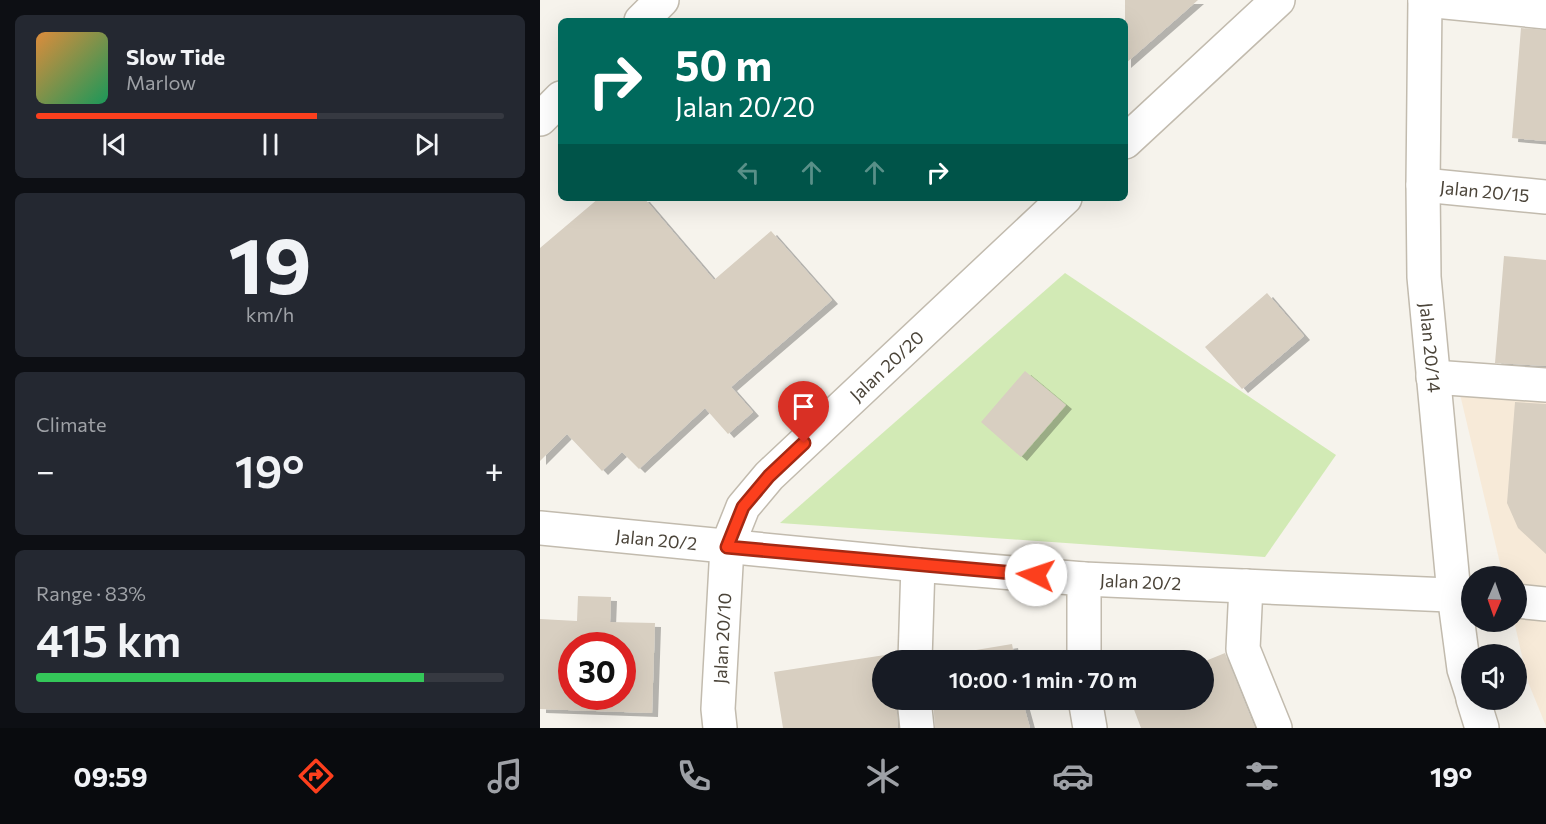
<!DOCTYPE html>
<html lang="en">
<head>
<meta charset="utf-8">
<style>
  body { margin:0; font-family:Commissioner,sans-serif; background:#242831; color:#f1f3f6; height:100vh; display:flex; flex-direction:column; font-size:22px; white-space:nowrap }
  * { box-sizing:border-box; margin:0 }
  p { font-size:20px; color:#9ea1a6 }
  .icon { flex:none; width:33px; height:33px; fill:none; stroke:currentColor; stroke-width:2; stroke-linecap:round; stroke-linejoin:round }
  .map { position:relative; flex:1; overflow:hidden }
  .sheet { display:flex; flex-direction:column; gap:15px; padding:15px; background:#0d0f14; width:540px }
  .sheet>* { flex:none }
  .top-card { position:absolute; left:18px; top:18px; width:570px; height:183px; border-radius:9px; box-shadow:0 6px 24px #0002; background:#00695c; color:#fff; overflow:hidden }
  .needle { width:39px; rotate:182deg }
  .buttons { position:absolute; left:921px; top:566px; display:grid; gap:12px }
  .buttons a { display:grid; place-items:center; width:66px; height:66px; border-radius:50%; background:#171b24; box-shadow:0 6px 24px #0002; font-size:30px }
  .speed { position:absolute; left:18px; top:632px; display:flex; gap:12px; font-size:30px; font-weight:700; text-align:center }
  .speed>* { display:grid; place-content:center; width:78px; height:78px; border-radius:50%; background:#171b24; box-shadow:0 6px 24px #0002; line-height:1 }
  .speed .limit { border:9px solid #d22; background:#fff; color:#111 }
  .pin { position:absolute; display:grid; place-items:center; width:51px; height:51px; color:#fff; margin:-62px -26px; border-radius:50% 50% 50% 0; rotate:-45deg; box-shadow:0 0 6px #0007 }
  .pin .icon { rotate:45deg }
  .me { position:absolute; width:66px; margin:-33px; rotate:274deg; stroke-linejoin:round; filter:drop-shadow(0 0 4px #0008) }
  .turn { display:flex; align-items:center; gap:21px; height:126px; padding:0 18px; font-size:27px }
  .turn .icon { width:78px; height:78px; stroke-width:2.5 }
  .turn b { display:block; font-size:42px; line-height:51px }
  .lanes { display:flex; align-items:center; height:57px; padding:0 18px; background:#0003; justify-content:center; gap:30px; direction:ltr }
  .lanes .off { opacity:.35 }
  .big { font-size:45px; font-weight:600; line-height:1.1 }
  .sheet .card { flex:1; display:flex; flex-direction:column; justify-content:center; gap:9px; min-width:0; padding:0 21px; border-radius:9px; background:#242831 }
  .sheet .dial { align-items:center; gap:0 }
  .dial b { font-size:78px; line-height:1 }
  .song { display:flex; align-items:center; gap:18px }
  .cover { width:72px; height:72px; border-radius:9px; background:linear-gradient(135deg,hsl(30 70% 55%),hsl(150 70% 35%)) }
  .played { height:6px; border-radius:3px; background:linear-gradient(90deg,#fc3f1d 60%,#363941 60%) }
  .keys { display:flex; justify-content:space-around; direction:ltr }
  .heat { display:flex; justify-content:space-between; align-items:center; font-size:33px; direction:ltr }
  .charge { height:9px; border-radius:4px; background:linear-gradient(90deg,#34c759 83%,#363941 0) }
  .trip { position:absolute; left:332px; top:650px; width:342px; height:60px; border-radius:30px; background:#171b24; box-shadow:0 6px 24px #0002; font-weight:600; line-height:60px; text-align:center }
  .tabs { display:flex; height:96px; justify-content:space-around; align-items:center; background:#090b0e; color:#9ea1a6 }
  .tabs .icon { width:42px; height:42px }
  .tabs .current { color:#fc3f1d }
  .tabs b { font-size:27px; color:#f1f3f6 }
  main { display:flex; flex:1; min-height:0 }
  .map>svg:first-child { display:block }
  .commercial { fill:#f7ead8 }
  .green { fill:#d2eab5 }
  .building { fill:#d8cfc1; fill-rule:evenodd; filter:url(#shadow) }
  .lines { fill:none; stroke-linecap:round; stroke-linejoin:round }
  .minor-casing { stroke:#c2bbae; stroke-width:36 }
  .minor { stroke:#fff; stroke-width:33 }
  .route-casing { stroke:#a42913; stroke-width:15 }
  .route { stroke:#fc3f1d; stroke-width:10 }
  .labels { text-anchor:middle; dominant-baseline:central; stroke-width:5; stroke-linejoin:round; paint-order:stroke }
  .street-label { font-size:18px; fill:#4b4439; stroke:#fff }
</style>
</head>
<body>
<main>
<section class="sheet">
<div class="card">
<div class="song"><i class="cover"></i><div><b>Slow Tide</b><p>Marlow</p></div></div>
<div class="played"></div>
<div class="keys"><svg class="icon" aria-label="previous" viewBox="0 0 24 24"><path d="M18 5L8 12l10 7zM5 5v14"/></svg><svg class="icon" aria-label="pause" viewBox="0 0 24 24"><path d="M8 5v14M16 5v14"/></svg><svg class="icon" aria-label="next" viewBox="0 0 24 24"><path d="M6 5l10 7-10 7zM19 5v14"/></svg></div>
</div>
<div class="card dial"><b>19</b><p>km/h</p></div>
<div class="card"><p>Climate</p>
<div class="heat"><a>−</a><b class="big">19°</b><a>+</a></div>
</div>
<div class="card"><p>Range · 83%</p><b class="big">415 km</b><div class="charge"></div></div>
</section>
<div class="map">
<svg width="1006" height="728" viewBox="0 0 1006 728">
  <defs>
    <filter id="shadow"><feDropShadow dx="6" dy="4" stdDeviation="0" flood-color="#0004"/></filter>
  </defs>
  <rect width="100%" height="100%" fill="#f6f3ec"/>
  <path class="commercial" d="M919 390 1006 398V726L988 682 974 621H976V576H963Z"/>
  <path class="green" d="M525 273 796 455 725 557 240 523Z"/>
  <path class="building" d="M585 0H658L585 64Z
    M981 28 1006 30V141L972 138Z
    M59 198H104L174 280 231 231 292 300 191 387 213 412 188 434 165 408 99 469 82 452 62 471 27 434 0 461V248Z
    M964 256 1006 260V366L955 363Z
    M727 293 764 336 702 389 665 347Z
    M485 371 526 405 481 457 441 422Z
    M975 402 1006 404V554L978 528 967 503Z
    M38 596 71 597 70 622 115 623 112 713 0 709V619L37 621ZM32 645H82V696H32Z
    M472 644 475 660H394V657Z
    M685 653 715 728H601L590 699H663V662Z
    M345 655V660H342V699H356L358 728H243L234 672Z
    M393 699H482L490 728H395Z"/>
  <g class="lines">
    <defs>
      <g id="minor">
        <path id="s1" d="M885 0 883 185 884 277 914 594 924 669 932 694"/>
        <path d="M885 0 1006 12"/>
        <path d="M101 21 122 0"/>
        <path d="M0 119 21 98"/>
        <path d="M585 142 738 0"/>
        <path id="s2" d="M883 185 1006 197"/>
        <path d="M893 377 1006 385"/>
        <path id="s3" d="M0 528 378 565 544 579 932 596"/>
        <path d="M706 586 703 649 735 728"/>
        <path d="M976 601 1006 604"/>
        <path d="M375 660 378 565"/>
        <path d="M544 660V579"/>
        <path d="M374 699 377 728"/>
        <path d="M545 699 550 728"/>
        <path d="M933 699 942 728"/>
        <path id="s4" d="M180 728 178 709 187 547 203 507 229 476 525 198"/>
      </g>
    </defs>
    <use href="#minor" class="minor-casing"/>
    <use href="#minor" class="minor"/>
  </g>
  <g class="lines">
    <defs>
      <path id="route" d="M264 443 229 476 203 507 187 547 496 575"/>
    </defs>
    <use href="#route" class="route-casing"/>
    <use href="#route" class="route"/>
  </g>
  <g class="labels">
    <g class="street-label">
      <text stroke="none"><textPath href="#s2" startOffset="62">Jalan 20/15</textPath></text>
      <text stroke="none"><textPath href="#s1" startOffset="348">Jalan 20/14</textPath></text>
      <text stroke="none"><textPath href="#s4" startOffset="426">Jalan 20/20</textPath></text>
      <text stroke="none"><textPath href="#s3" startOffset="117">Jalan 20/2</textPath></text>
      <text stroke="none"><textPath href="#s3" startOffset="603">Jalan 20/2</textPath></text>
      <text stroke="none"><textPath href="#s4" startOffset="90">Jalan 20/10</textPath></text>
    </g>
  </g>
</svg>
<div class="buttons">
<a><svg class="needle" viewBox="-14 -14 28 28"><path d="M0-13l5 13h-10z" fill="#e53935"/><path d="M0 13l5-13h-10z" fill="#9ea1a6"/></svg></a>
<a><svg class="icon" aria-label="sound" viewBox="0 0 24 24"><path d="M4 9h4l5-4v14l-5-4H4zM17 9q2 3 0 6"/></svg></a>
</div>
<div class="speed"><div class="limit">30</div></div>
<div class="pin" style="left:264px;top:443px;background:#d93025"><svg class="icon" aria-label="arrive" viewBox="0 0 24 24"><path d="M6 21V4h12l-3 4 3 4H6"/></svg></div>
<svg class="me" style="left:496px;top:575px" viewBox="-20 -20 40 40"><circle r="19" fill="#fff"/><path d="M0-13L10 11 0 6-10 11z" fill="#fc3f1d"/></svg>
<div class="trip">10:00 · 1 min · 70 m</div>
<div class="top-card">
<div class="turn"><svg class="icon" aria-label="right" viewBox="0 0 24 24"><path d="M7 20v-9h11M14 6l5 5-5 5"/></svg><div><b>50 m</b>Jalan 20/20</div></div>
<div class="lanes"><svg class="icon off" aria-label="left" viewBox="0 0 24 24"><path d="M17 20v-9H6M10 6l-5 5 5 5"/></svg><svg class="icon off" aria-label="ahead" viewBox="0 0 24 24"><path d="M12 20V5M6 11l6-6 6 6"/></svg><svg class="icon off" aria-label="ahead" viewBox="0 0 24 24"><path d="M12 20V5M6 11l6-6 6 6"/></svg><svg class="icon" aria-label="right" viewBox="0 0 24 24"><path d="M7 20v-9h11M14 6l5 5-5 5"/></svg></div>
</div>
</div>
</main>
<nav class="tabs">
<b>09:59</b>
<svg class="icon current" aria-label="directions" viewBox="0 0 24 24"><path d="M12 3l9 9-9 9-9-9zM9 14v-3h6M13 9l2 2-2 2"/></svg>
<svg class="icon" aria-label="music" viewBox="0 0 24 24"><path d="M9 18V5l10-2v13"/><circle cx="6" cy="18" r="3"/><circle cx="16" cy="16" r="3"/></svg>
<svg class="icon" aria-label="phone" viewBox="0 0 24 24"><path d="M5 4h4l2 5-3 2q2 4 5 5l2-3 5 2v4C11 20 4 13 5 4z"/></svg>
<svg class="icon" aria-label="climate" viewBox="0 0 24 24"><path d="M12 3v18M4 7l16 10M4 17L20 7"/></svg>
<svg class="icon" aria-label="car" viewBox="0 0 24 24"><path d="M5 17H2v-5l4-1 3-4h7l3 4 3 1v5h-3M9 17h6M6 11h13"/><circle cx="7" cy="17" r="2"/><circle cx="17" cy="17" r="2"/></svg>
<svg class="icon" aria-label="filters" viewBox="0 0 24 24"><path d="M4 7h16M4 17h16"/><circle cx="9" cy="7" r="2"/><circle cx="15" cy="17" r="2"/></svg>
<b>19°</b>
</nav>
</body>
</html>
